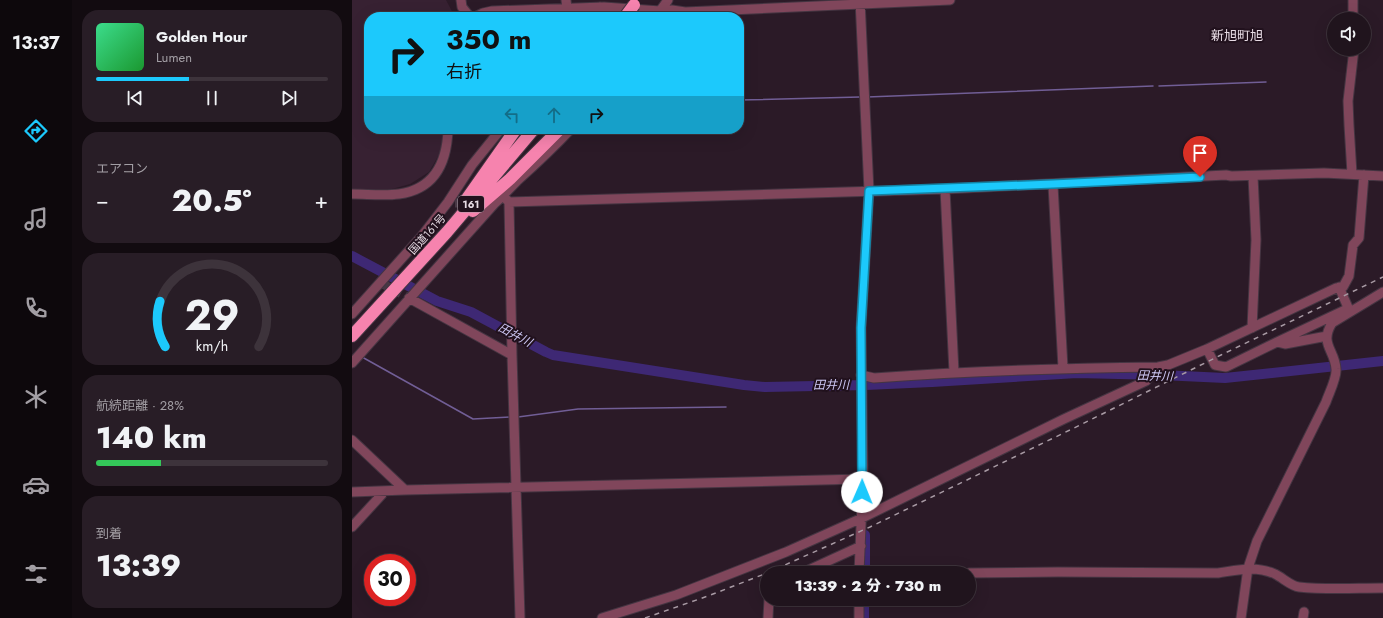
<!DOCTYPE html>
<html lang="ja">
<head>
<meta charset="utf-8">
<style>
  body { margin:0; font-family:Jost,"Noto Sans JP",sans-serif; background:#281d26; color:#f1f3f6; height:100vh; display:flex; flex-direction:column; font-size:15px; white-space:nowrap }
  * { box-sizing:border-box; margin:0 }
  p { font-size:13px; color:#a29ea4 }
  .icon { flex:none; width:22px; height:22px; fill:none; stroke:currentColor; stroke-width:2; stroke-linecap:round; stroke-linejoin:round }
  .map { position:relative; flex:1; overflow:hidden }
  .side { display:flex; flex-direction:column; gap:10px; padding:10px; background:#120b10; width:280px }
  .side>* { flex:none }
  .hud { position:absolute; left:12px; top:12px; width:380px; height:122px; border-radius:16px; box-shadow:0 4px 16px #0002,0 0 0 1px #3d333b; background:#1cc9fc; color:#111; overflow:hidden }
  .fabs { position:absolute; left:975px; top:12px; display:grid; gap:8px }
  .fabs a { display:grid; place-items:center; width:44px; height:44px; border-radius:50%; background:#20141d; box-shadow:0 4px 16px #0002,0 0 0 1px #3d333b; font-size:20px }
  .speed { position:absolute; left:12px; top:554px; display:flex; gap:8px; font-size:20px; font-weight:700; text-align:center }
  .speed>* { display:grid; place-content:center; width:52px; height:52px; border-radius:50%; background:#20141d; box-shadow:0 4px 16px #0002,0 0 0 1px #3d333b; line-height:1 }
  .speed .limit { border:6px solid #d22; background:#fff; color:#111 }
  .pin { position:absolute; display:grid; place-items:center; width:34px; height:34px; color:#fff; margin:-41px -17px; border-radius:50% 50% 50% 0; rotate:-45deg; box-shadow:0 0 4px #0007 }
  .pin .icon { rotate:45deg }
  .me { position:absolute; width:44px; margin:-22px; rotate:1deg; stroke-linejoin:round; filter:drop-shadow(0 0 3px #0008) }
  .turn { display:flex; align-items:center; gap:14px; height:84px; padding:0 16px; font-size:18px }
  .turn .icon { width:52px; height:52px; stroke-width:2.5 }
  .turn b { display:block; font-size:28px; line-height:34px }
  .lanes { display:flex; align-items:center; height:38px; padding:0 16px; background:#0003; justify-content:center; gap:20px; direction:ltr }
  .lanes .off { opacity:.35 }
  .big { font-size:30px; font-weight:800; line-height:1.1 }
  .side .card { flex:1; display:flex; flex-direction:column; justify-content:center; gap:6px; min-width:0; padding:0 14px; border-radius:16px; background:#281d26 }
  .side .dial { align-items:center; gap:0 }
  .dial svg { height:104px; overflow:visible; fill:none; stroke:#3d333b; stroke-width:7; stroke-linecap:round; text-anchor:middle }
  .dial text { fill:#f1f3f6; stroke:none }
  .song { display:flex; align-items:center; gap:12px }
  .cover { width:48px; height:48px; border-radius:6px; background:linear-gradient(135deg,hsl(150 70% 55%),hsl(130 70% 35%)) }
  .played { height:4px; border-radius:2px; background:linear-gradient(90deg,#1cc9fc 40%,#3d333b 40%) }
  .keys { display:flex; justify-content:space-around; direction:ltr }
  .heat { display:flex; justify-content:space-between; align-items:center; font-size:22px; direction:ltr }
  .charge { height:6px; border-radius:3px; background:linear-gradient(90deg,#34c759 28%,#3d333b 0) }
  .trip { position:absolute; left:408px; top:566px; width:216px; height:40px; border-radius:20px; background:#20141d; box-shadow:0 4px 16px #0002,0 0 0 1px #3d333b; font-weight:800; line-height:40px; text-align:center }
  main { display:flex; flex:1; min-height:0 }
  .tabs { display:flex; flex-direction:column; width:72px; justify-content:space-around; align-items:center; background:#0d080c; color:#a29ea4 }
  .tabs .icon { width:28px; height:28px }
  .tabs .selected { color:#1cc9fc }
  .tabs b { font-size:18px; color:#f1f3f6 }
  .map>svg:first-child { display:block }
  .built { fill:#372132 }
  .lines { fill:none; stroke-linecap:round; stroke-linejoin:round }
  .stream { stroke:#715e96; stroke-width:1.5 }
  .river { stroke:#3e2874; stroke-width:10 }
  .minor-tunnel { stroke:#473744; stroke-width:9; stroke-dasharray:9 4.5; stroke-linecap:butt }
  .minor-casing { stroke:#453542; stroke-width:11 }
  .highway-casing { stroke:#453542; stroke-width:14 }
  .minor { stroke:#80465b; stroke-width:9 }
  .highway { stroke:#f683ae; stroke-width:12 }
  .rail { stroke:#a89aa4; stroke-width:1.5; stroke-dasharray:5 5; stroke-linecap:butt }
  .highway-bridge-casing { stroke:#453542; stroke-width:14; stroke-linecap:butt }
  .highway-bridge { stroke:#f683ae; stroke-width:12 }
  .route-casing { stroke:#1283a4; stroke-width:10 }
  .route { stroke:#1cc9fc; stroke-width:7 }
  .labels { text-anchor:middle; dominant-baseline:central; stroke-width:4; stroke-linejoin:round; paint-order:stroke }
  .shield { fill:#21111d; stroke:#ac9fa9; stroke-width:1 }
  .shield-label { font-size:10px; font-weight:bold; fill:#e8dce5 }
  .street-label { font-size:11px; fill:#e8dce5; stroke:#21111d }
  .water-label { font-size:12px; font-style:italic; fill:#cec8f5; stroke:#21111d }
  .quarter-label { font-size:13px; fill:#e8dce5; stroke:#21111d }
</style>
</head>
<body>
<main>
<nav class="tabs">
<b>13:37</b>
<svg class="icon selected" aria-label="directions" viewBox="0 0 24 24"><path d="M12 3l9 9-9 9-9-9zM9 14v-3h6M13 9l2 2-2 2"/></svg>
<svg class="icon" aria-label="music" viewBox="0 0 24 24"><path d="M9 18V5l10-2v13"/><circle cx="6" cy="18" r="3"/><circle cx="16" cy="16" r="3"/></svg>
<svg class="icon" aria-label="phone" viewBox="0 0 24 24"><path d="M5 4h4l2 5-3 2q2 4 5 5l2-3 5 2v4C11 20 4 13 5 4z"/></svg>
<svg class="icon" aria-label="climate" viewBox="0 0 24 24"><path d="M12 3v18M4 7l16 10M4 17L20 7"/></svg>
<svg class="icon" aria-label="car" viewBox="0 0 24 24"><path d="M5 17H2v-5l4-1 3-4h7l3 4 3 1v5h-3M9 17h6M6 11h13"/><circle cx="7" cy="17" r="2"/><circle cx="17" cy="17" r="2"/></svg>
<svg class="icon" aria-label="filters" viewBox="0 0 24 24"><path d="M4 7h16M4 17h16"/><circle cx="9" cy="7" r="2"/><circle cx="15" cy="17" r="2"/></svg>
</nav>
<section class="side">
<div class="card">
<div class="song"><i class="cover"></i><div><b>Golden Hour</b><p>Lumen</p></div></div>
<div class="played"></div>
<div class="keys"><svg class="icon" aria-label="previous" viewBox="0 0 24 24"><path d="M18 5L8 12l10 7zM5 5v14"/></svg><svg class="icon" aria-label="pause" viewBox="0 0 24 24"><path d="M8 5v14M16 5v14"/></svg><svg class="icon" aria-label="next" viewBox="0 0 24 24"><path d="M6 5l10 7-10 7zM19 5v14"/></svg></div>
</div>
<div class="card"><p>エアコン</p>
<div class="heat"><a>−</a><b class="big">20.5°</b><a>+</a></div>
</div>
<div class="card dial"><svg viewBox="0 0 100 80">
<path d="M14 69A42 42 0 1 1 86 69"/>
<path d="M14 69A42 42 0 0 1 10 34" stroke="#1cc9fc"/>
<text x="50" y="56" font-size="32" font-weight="700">29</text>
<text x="50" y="72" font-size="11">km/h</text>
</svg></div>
<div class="card"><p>航続距離 · 28%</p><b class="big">140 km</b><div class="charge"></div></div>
<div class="card"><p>到着</p><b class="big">13:39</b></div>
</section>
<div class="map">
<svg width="1031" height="618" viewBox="0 0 1031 618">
  <rect width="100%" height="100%" fill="#2b1a27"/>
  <path class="built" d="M0 0H94L103 17H17V129H92V146L77 172 58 184 40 189H0Z"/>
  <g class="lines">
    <path class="stream" d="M106 8 111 17
      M321 16 323 17
      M178 17 212 16
      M807 86 914 82
      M515 97 801 86
      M387 100 508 97
      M10 357 121 419 158 417
      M166 417 226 409 374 407"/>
    <path class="river" d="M0 256 85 301 119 312 194 352 201 355 392 385 413 387 514 385 580 382 725 373 809 375 873 378 1031 361
      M513 573V535
      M512 618V599"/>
    <path class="minor-tunnel" d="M103 203H121
      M29 283 57 298"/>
    <defs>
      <path id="minor" d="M109 0 110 7 118 17
        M214 0 216 17
        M1001 0V19
        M123 17 131 13 140 11 252 7 308 11 320 10 333 12 598 0
        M243 17 248 7
        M301 17 308 11 316 0
        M1000 174 997 125 996 101 1002 49
        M701 185 711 368
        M593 189 602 372
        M0 194C15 194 32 196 47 194 83 189 95 162 96 129
        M151 196 157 202 160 355 168 618
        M157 202 593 189 874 175 879 176 972 173 1031 176
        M987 287 998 312
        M57 298 160 355
        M0 314 69 237 96 202 120 165 149 129
        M900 328 904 240 901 176
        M925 342 993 310
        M855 349 863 365 874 367 925 342 933 344 975 336
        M0 363 143 203C151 196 157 189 165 181 184 164 202 147 219 129
        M509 375 522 378C616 371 711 368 806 367L816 365 855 349 984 288 991 287 997 276 1001 245 1007 238 1012 175
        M0 440 53 490
        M0 492 53 490 511 479
        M0 527 33 491
        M450 573 509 546
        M507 573 511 479 509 328 517 191 508 0
        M617 573 706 572 866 573C886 570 903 565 923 574 931 578 939 586 947 587 974 590 1004 588 1031 588
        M250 618 324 595 434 552 510 518 712 419 794 381 806 367
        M416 618 417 599
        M507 618V599
        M889 618 896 568 905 541 974 402C977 393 985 378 984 369 983 350 967 344 980 323L1031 292
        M951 618 952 612"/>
      <path id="highway" d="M114 200 164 129
        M121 211 158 179 208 129
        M0 336 95 232 182 129"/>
    </defs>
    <use href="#minor" class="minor-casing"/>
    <use href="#highway" class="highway-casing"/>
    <use href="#minor" class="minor"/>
    <use href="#highway" class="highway"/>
    <path class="rail" d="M415 573 518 527 720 429 869 355 1031 277
      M293 618 356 596 415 573"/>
    <defs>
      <path id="highway-bridge" d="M273 17 282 5"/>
    </defs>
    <use href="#highway-bridge" class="highway-bridge-casing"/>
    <use href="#highway-bridge" class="highway-bridge"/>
  </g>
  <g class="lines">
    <defs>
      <path id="route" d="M510 492 509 328 517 191 701 184 848 177"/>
    </defs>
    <use href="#route" class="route-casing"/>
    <use href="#route" class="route"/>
  </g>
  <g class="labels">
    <rect class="shield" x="106" y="196" width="26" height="16" rx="3"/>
    <g class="shield-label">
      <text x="119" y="204">161</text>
    </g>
    <g class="street-label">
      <text transform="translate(75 234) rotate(-48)">国道161号</text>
    </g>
    <g class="water-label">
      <text transform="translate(163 335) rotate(28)">田井川</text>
      <text transform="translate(803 376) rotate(2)">田井川</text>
      <text x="479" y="385">田井川</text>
    </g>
    <g class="quarter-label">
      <text x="885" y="35">新旭町旭</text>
    </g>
  </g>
</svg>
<div class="fabs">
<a><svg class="icon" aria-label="sound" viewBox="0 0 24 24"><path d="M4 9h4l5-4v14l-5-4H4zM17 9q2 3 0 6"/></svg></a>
</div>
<div class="speed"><div class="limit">30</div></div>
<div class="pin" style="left:848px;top:177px;background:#d93025"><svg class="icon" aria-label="arrive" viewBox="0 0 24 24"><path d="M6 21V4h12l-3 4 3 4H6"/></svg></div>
<svg class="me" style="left:510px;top:492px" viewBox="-20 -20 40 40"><circle r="19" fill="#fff"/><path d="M0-13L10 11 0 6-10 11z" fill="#1cc9fc"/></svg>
<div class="trip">13:39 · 2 分 · 730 m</div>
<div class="hud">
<div class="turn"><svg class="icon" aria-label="right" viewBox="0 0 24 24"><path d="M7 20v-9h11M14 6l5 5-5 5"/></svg><div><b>350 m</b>右折</div></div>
<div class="lanes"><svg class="icon off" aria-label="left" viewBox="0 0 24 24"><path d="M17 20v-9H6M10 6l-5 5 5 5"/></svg><svg class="icon off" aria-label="ahead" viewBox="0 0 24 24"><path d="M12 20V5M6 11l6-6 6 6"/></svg><svg class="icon" aria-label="right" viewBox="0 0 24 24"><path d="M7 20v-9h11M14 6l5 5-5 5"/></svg></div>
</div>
</div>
</main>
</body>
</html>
